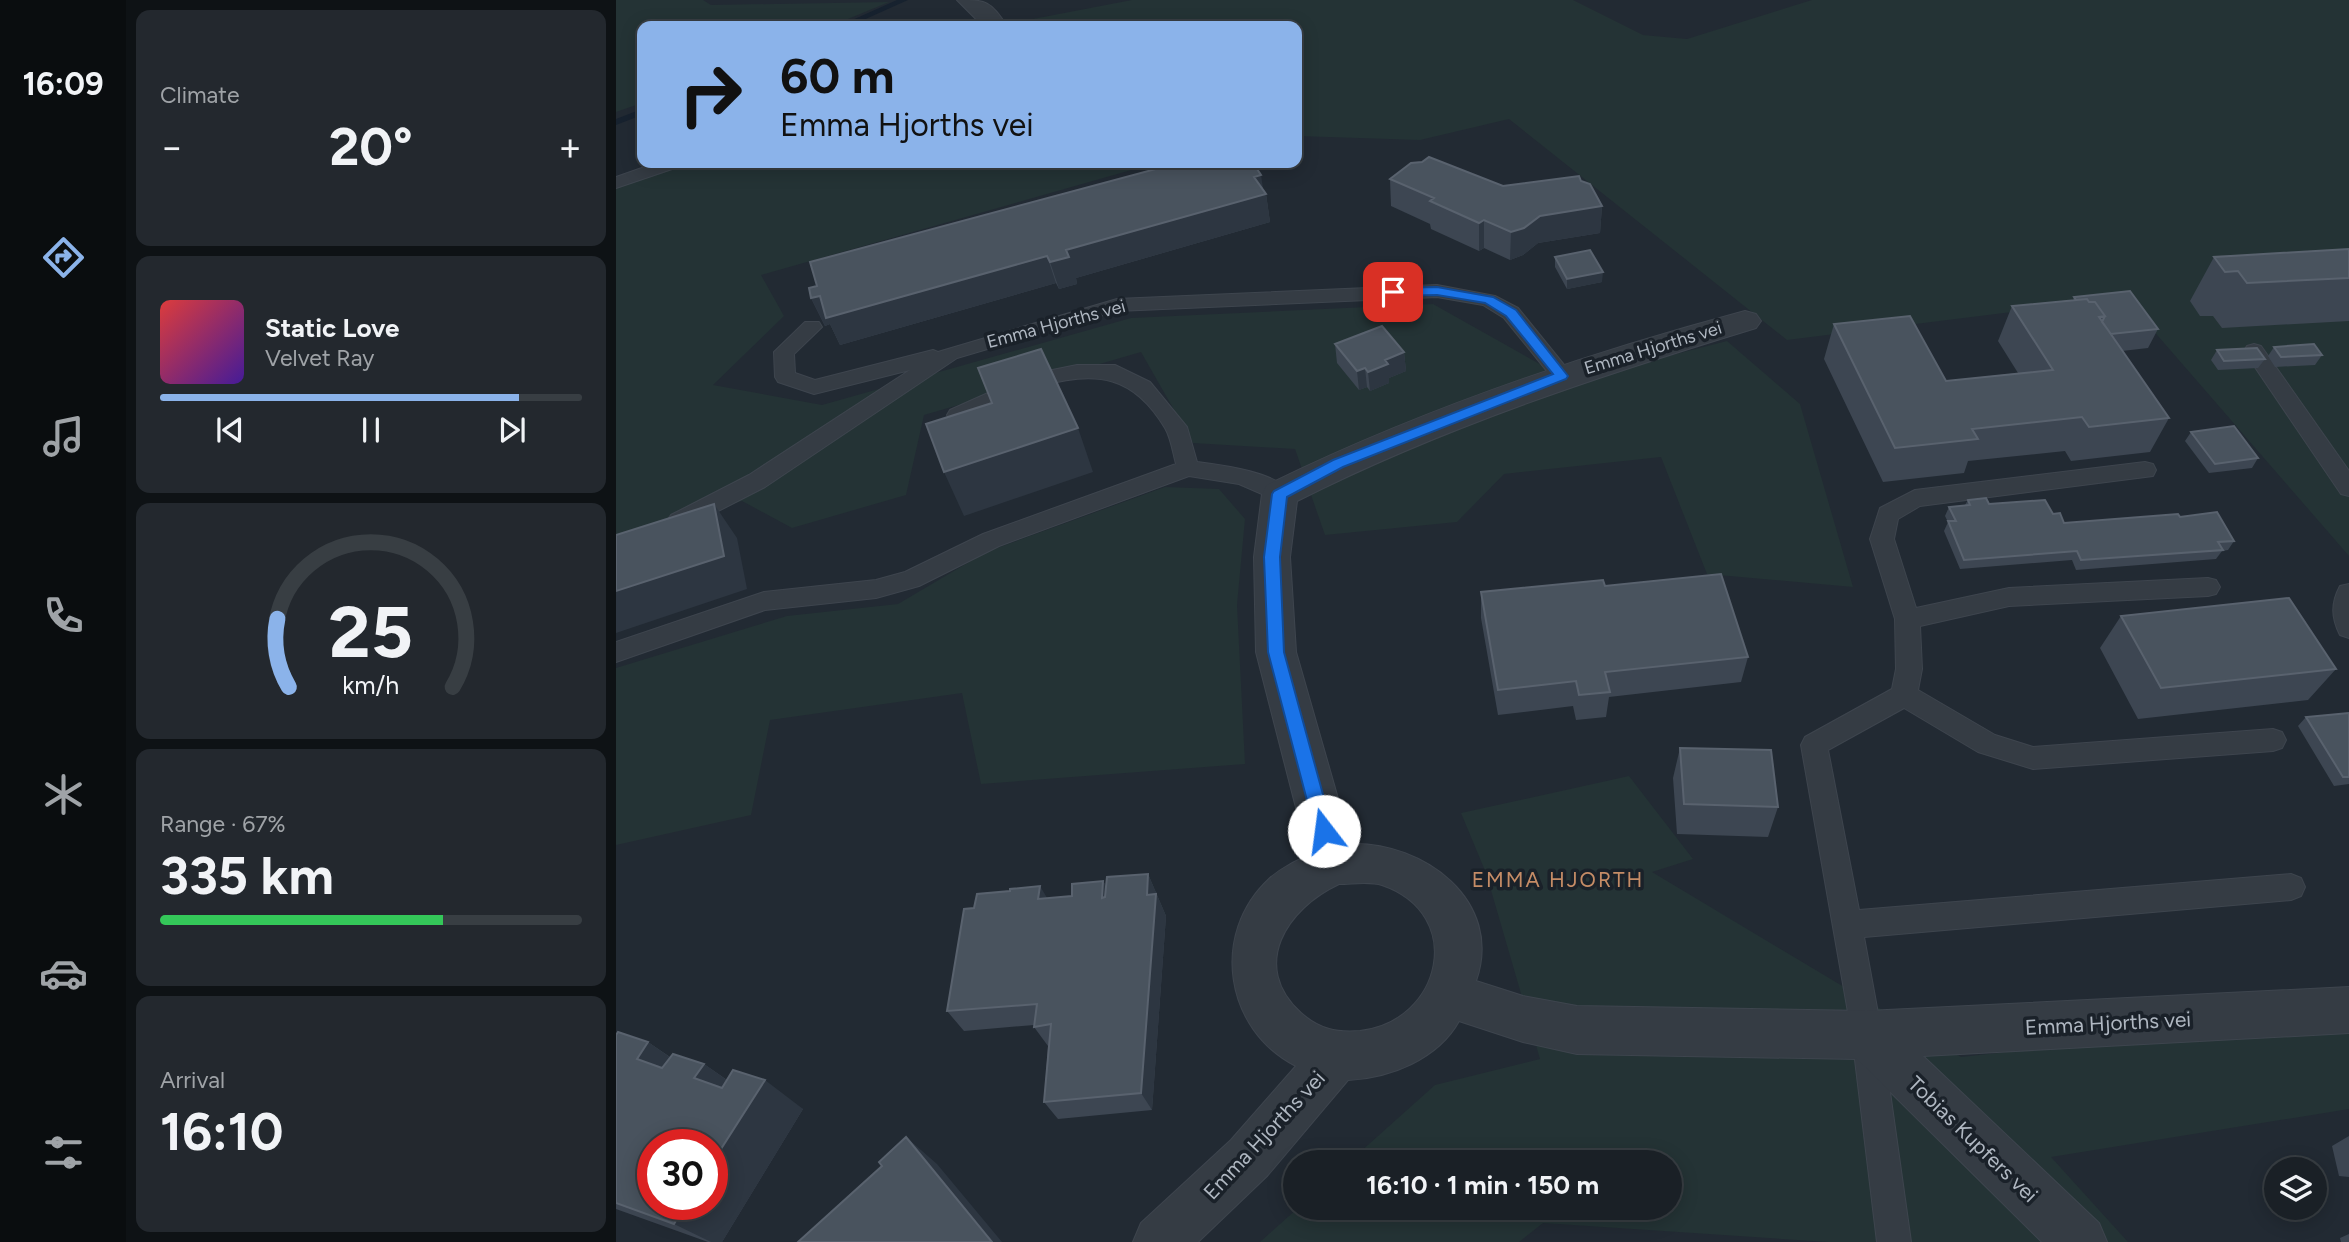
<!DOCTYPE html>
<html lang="en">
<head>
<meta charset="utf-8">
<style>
  body { margin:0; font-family:Figtree,sans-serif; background:#23282e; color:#f1f3f6; height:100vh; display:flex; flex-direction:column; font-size:26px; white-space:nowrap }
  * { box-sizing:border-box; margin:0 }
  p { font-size:23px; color:#9fa3a7 }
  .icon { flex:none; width:38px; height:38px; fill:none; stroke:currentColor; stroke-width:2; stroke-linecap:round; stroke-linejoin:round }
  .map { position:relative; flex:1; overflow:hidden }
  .panel { display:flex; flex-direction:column; gap:10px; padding:10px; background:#0e1215; width:490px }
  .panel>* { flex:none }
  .banner { position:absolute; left:21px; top:21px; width:665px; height:147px; border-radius:14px; box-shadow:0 4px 18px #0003,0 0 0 2px #383e43; background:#8bb3ea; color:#111; overflow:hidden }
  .buttons { position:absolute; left:1648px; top:1157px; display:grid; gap:14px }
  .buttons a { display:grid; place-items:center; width:63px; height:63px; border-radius:50%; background:#1a2026; box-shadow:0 4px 18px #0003,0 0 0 2px #383e43; font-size:35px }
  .speed { position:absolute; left:21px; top:1129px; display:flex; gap:14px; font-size:35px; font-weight:700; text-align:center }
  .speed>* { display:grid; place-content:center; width:91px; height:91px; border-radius:50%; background:#1a2026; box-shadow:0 4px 18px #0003,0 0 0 2px #383e43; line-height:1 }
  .speed .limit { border:10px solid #d22; background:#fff; color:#111 }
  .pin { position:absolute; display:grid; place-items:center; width:60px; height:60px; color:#fff; margin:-30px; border-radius:14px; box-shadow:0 4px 10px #0006 }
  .me { position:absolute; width:77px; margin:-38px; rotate:345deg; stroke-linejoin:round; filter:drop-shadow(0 0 5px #0008) }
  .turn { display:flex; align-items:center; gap:24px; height:147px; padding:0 28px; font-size:32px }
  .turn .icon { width:91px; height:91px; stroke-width:2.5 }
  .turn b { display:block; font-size:49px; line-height:60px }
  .big { font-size:52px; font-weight:700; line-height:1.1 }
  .panel .tile { flex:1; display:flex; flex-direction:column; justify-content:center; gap:10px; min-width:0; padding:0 24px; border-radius:14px; background:#23282e }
  .panel .dial { align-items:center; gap:0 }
  .dial svg { height:182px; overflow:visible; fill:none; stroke:#383e43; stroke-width:7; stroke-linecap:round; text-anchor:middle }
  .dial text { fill:#f1f3f6; stroke:none }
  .song { display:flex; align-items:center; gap:21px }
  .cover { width:84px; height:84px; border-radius:10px; background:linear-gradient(135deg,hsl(0 70% 55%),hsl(260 70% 35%)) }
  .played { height:7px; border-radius:4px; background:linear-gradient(90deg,#8bb3ea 85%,#383e43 85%) }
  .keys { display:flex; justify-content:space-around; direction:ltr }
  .heat { display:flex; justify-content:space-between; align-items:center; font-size:38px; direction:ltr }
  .charge { height:10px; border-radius:5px; background:linear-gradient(90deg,#34c759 67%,#383e43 0) }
  .trip { position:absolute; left:667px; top:1150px; width:399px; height:70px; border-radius:35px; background:#1a2026; box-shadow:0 4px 18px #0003,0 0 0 2px #383e43; font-weight:700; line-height:70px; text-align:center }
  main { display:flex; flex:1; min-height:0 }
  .tabs { display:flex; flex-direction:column; width:126px; justify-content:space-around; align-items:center; background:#0a0d0f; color:#9fa3a7 }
  .tabs .icon { width:49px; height:49px }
  .tabs .selected { color:#8bb3ea }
  .tabs b { font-size:32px; color:#f1f3f6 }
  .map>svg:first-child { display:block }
  .green { fill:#243335 }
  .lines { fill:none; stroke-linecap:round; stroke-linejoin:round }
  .stream { fill:#17222f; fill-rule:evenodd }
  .service-casing { stroke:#3e454e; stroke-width:2 }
  .minor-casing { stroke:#3e454e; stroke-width:2 }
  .service { fill:#353c44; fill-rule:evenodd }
  .minor { fill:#353c44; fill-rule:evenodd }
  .wall { fill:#3d4652 }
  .shaded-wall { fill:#2d3641 }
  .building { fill:#49535e; stroke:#59626e; stroke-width:2 }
  .route { fill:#1a73e8; stroke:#114b97; stroke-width:2 }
  .labels { text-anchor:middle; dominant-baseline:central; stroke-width:7; stroke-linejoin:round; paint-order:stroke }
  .street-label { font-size:18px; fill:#afb7c1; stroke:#1a2129 }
  .quarter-label { font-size:21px; letter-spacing:2px; fill:#c58c66; stroke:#1a2129 }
  .near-street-label { font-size:21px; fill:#afb7c1; stroke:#1a2129 }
</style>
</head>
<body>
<main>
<nav class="tabs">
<b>16:09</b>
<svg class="icon selected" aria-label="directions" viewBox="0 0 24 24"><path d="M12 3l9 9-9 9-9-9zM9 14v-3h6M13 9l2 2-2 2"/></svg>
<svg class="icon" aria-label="music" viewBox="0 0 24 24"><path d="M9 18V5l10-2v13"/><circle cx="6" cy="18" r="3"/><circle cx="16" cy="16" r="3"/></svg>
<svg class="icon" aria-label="phone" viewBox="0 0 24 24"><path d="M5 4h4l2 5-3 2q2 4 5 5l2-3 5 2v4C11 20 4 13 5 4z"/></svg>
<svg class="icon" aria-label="climate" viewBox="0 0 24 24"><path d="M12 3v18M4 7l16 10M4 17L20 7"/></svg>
<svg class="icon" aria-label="car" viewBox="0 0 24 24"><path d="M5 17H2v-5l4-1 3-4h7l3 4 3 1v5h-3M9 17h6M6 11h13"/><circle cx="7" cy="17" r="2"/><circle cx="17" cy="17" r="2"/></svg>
<svg class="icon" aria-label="filters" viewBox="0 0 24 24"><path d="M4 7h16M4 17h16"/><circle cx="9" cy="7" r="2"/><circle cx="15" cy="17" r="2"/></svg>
</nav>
<section class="panel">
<div class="tile"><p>Climate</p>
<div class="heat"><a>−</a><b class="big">20°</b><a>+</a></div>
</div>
<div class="tile">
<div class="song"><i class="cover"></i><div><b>Static Love</b><p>Velvet Ray</p></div></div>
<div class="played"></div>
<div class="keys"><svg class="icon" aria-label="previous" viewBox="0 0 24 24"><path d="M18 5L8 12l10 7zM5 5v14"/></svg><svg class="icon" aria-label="pause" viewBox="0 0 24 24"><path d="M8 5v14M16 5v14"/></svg><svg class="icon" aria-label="next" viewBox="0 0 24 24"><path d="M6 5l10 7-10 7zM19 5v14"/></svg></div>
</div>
<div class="tile dial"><svg viewBox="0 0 100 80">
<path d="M14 69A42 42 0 1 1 86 69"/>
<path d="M14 69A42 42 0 0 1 9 39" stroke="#8bb3ea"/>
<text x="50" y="56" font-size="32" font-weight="700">25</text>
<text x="50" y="72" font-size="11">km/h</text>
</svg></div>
<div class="tile"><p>Range · 67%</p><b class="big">335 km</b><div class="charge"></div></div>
<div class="tile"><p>Arrival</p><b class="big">16:10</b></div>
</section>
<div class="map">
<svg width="1733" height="1242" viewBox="0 0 1733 1242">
  <rect width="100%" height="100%" fill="#222a33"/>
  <path class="green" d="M0 0H87L95 5 273 2 215 26H26V103L0 112Z
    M516 0H957L1027 35 1071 39 1196 0H1733V556L1509 298 1171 340 893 119 804 140 681 136V26H380Z
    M57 163H540L145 275 168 316 97 385 206 405 515 318 817 304 954 381 1111 341 1184 404 1237 587 1091 574 1045 457 888 474 841 522 709 535 679 449 577 443 525 352 308 415 290 495 176 528 126 501 0 538V185Z
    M549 487 603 489 629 519 621 605 629 764 365 784 346 693 154 720 135 815 0 845V668L171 616 282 604 370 552Z
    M1013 776 1077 859 1036 872 1345 1057 1733 1014V1109L1435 1157 1512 1242H1212L927 1223 903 1242H644L682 1208H1054V1162H733L819 1085 924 1059 870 873 845 813Z"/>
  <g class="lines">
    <path class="stream" d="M281 0H292L234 26H223Z
      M26 109V115L0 125V119Z"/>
    <defs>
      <path id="service" d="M40 163H65L62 167 0 188V177Z
        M821 285 879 296 902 308 953 371 956 376 953 381H939L888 318 867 305 821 297 501 311 341 358 149 487 71 527 63 530 55 527 51 521 55 515 133 475 294 370 198 394 162 382 159 377 158 352 189 322H203L206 327 178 354 179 373 199 380 317 350 322 352 501 299Z
        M1638 344 1645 346 1733 471V496L1725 494 1628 351 1631 346Z
        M461 365H499L534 382 571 427 581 462C604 465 663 472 675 494L672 500 664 502 623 484 573 476 383 546 303 586 260 598 149 610 0 662V642L148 592 260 580 289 572 367 534 560 464C557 453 555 438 549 428 518 376 481 370 425 386 396 394 371 414 342 422L334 420 331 415 334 410 412 375Z
        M1529 462 1537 464 1540 470 1537 476 1304 506 1282 519 1278 539 1300 608 1393 588 1592 578 1600 580 1604 587 1600 594 1592 596 1393 606 1304 626 1306 669 1302 690 1379 735 1417 747 1657 729 1666 732 1670 740 1666 748 1657 751 1417 769 1362 752 1288 708 1212 750 1243 910 1675 874 1685 878 1689 887 1685 896 1675 900 1248 937 1266 1035 1295 1242H1261L1236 1035 1185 745 1189 737 1276 689 1280 669 1279 619 1254 539 1264 508 1299 490Z
        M1733 584V638L1724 635C1715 617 1715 603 1724 586Z"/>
      <path id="minor" d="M341 0C371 0 374 1 391 26H367Z
        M1129 311 1140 314 1145 321 1140 328C983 376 828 427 681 501L674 557 680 652 735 844C807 842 888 900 860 981L907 996 961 1006 1251 1011 1733 987V1033L1307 1056 1483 1223 1491 1242H1426L1241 1059 961 1054 907 1042 843 1021C822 1059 774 1078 732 1080L651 1176 582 1242H517L525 1223 615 1140 680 1066C609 1030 594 934 653 879 665 868 680 861 695 854L686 831 640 652 638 557 646 494 651 485C804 410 965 355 1129 311ZM723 884C737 884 753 881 766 885 851 914 826 1022 744 1031 720 1033 703 1029 685 1013 633 966 671 908 723 884Z"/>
    </defs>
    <use href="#service" class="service-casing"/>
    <use href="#minor" class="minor-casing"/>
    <use href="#service" class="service"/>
    <use href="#minor" class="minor"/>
  </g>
  <path class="wall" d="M774 179 887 186 965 181 986 206 984 233 922 243 907 255 894 260 868 248 863 251 815 229 814 224 775 206Z
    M647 190 650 194 654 222 460 278 461 284 443 289 440 283 224 345 214 324 209 326 195 298Z
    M1733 249V321L1606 328 1597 316H1584L1574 301 1598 257Z
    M939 257 986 282 951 289 939 267Z
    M1458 297 1542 329 1532 348 1506 351 1553 418 1534 452 1455 461 1449 451 1352 461 1348 473 1267 482 1208 359 1218 324 1330 381 1402 373 1382 341 1396 306 1457 300Z
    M719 344 788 352 790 371 773 378V383L754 391 751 387 743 390 721 363Z
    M1658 347 1706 355 1699 365 1659 367 1652 356Z
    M1601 350 1649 359 1642 368 1602 370 1595 360Z
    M1575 432 1642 458 1636 468 1593 473 1569 441Z
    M1352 500 1437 514 1448 523 1564 517 1618 541 1612 550 1606 551 1600 559 1460 570 1456 560 1344 569 1328 531 1332 522 1329 516 1333 507 1349 505Z
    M989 586 1132 657 1125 682 993 697 990 717 960 720 957 706 882 715 865 618V592Z
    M1505 616 1720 669 1692 700 1522 719 1484 648Z
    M1733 713V784L1718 786 1682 726 1690 717Z
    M1064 748 1162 807 1152 837 1061 834 1057 778Z
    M532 874 550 916 536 1110 442 1119 428 1102 432 1046 418 1027V1025L348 1031 331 1011 431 898 456 896 487 881 490 886Z
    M0 1035 32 1042 54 1057 88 1064 111 1080 187 1109 106 1242H92L0 1209Z
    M1733 1136V1177L1723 1176 1716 1146Z
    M1733 1234V1242H1725L1724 1238Z"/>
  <path class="shaded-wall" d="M645 175 648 195 650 194 654 222 460 278 461 284 443 289 434 262 450 250 638 177Z
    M986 206 984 233 922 243 907 255 894 260 895 232 924 216Z
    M868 220V248L863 251V223Z
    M431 256 440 283 224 345 214 324 209 326 195 298Z
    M987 272 986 282 951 289V279Z
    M788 352 790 371 773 378V383L754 391 752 372 769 360Z
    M749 368 751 387 743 390 741 371Z
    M462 428 477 472 348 516 328 472Z
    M98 504 121 538 131 589 0 633V591Z
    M532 874 550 916 536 1110 525 1093Z
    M487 881 499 903 486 898Z
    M424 886 437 908 422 899Z
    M32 1042 75 1072 65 1088 21 1059Z
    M88 1064 129 1093 120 1107 78 1078Z
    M149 1080 187 1109 106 1242H95L58 1224 70 1204H96V1163Z
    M290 1137 321 1164 386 1242H376Z"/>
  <path class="building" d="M813 157 887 186 963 176 965 181 974 184 986 206 924 216 908 228 895 232 868 220 863 223 814 201 818 198 774 179 795 163 806 162Z
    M562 163H628L632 168 639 166 645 175 638 177 650 194 450 250 453 257 434 262 431 256 210 318 204 296 195 298 193 288 201 286 194 262Z
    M1733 249V278L1631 283 1622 271 1609 272 1598 257Z
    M974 250 987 272 951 279 939 257Z
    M1514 291 1542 329 1495 334 1486 322 1489 316 1479 302H1473L1471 299 1460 300 1458 297Z
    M1471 299 1473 302H1479L1489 316 1483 317 1553 418 1473 427 1466 417 1356 429 1362 439 1279 448 1218 324 1294 316 1330 381 1437 370 1396 306Z
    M766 326 788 352 769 360 772 364 752 372 749 368 741 371 719 344Z
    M1698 344 1706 355 1665 357 1658 347Z
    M1641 348 1649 359 1608 361 1601 350Z
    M425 349 462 428 328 472 310 424 376 403 362 368Z
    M1618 426 1642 458 1599 464 1575 432Z
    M1370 498 1373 504 1429 500 1437 514 1444 513 1448 523 1562 514 1564 517 1601 512 1618 541 1602 542 1607 550 1465 560 1461 551 1348 560 1332 521H1340L1333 507 1354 505 1352 500Z
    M98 504 108 556 0 591V535Z
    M1105 574 1132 657 989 672 994 692 963 695 960 681 882 690 865 592 987 580 989 586Z
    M1673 598 1720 669 1545 688 1505 616Z
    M1733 713V777H1727L1690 717Z
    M1064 748 1155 750 1162 807 1068 804Z
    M532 874 531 895 540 894 525 1093 428 1102 435 1024 418 1027 421 1004 331 1011 348 909 358 908 361 894 394 891V889L424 886 422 899 456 896V884L487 881 486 898 489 897 491 877Z
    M2 1032 32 1042 21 1059 46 1068 57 1054 88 1064 78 1078 106 1088 117 1070 149 1080 96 1163V1144H37V1204H70L58 1224 0 1203V1035Z
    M290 1137 376 1242H182L266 1166 263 1162Z"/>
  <path class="route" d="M821 287 877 297 900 310 952 376 950 379 727 467 671 497 664 557 668 652 717 831 715 837 708 839 702 837 699 831 652 652 648 557 656 494 658 491 717 460 937 374 890 316 869 303 821 295 777 296 770 292 777 288Z"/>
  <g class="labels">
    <g class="street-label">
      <text transform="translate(440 324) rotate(-15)">Emma Hjorths vei</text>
      <text transform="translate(1037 348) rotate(-17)">Emma Hjorths vei</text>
    </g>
    <g class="quarter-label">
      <text x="942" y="879">EMMA HJORTH</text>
    </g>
    <g class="near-street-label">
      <text transform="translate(1492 1023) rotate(-3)">Emma Hjorths vei</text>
      <text transform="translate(648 1135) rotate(-47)">Emma Hjorths vei</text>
      <text transform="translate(1357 1139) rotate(44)">Tobias Kupfers vei</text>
    </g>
  </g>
</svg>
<div class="buttons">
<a><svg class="icon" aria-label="layers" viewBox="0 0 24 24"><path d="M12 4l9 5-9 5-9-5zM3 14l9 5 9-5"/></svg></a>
</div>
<div class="speed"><div class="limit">30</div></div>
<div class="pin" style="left:777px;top:292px;background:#d93025"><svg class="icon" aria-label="arrive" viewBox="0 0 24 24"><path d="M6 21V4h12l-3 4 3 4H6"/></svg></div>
<svg class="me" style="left:708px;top:831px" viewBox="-20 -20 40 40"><circle r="19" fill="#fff"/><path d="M0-13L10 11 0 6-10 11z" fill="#1a73e8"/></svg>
<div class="trip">16:10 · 1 min · 150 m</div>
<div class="banner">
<div class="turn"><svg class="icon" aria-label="right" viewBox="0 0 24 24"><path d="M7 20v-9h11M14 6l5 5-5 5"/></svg><div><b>60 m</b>Emma Hjorths vei</div></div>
</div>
</div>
</main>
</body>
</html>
